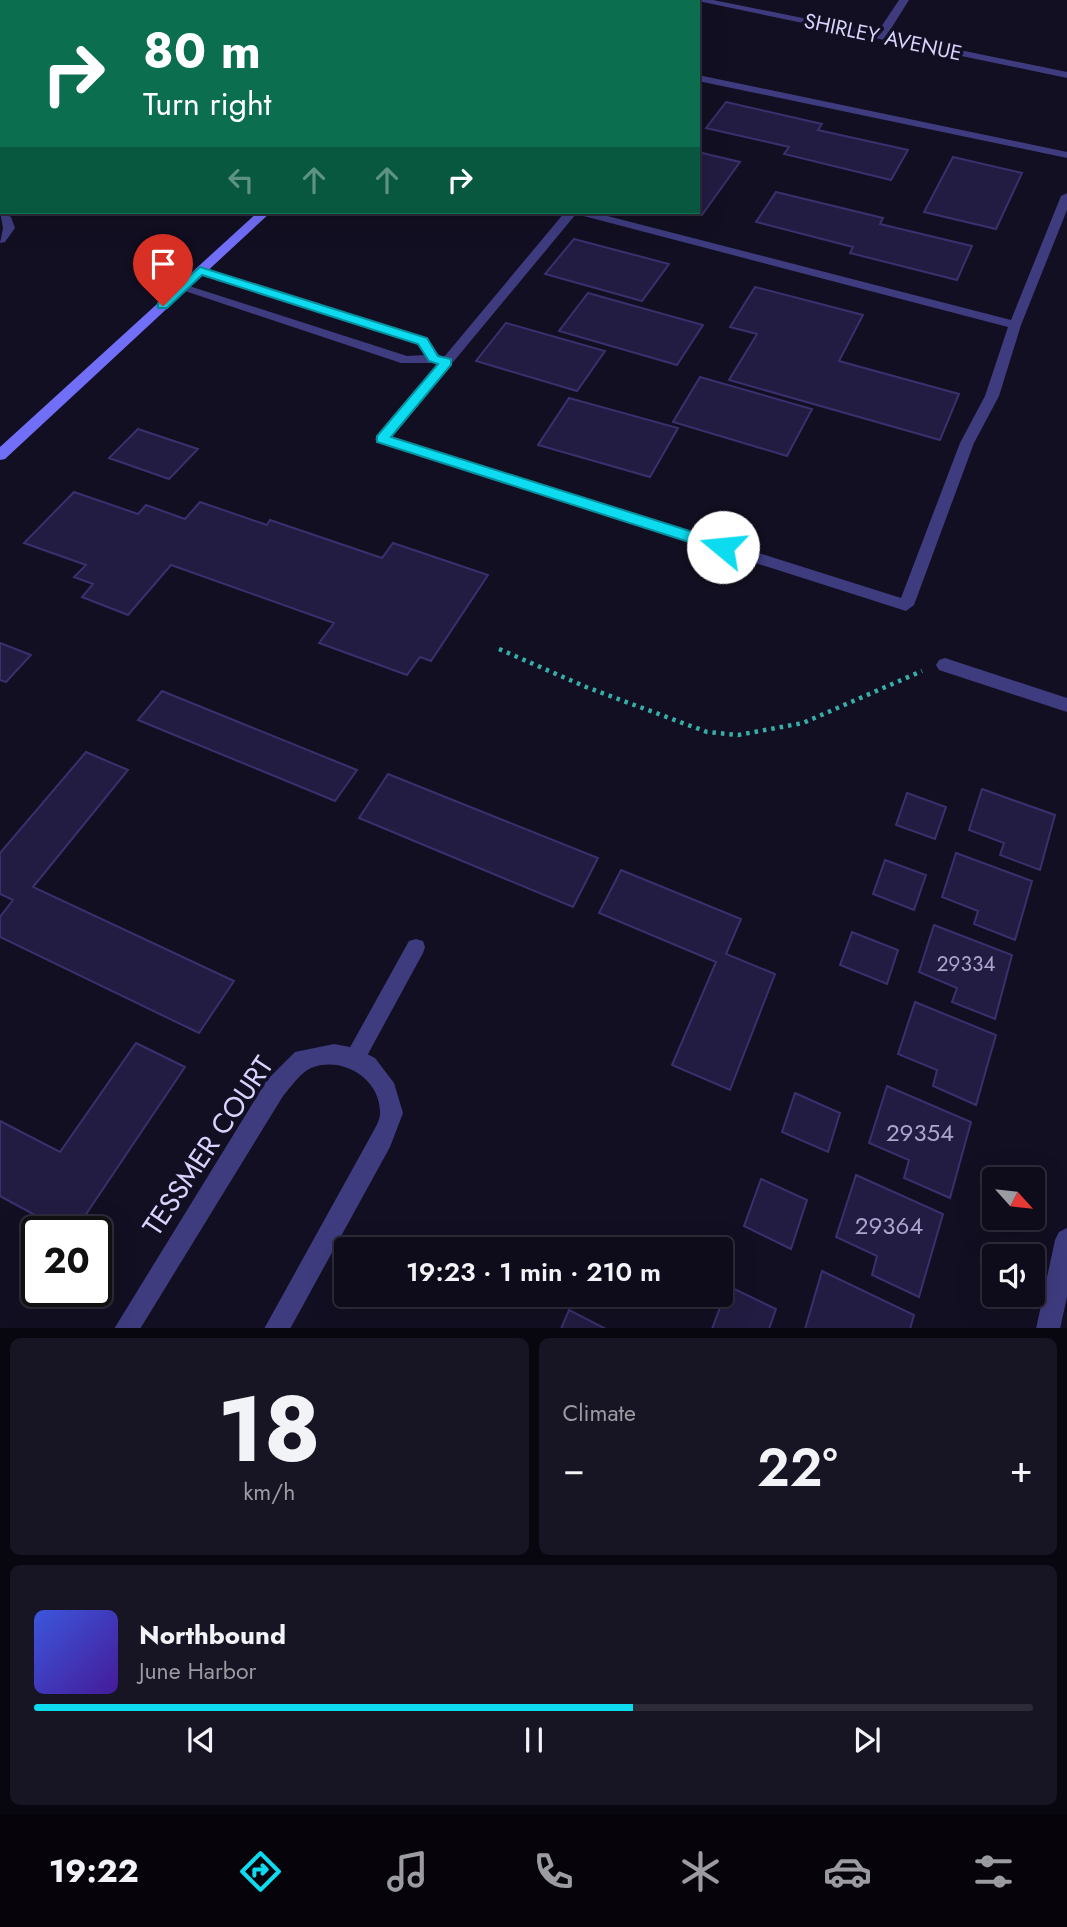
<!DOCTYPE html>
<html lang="en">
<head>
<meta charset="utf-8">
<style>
  body { margin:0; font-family:Jost,sans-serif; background:#171423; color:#f1f3f6; height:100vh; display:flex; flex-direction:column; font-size:26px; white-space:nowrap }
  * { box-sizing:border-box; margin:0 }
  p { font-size:23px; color:#9b9ba2 }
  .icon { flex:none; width:38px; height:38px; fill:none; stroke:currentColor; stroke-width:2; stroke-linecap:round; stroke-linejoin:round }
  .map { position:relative; height:1328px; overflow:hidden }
  .panel { display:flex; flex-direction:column; gap:10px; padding:10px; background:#08060e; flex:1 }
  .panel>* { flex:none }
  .hud { position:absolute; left:0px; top:0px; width:700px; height:214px; box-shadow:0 7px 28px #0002,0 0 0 2px #2e2b39; background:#0b6e4f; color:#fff; overflow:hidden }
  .needle { width:46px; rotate:117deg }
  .fabs { position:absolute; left:982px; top:1167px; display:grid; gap:14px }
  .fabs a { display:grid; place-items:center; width:63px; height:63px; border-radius:7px; background:#0e0b1a; box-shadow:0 7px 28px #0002,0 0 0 2px #2e2b39; font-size:35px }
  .speed { position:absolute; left:21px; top:1216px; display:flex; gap:14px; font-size:35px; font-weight:700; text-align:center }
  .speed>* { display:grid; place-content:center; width:91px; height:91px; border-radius:50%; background:#0e0b1a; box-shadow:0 7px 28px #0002,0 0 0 2px #2e2b39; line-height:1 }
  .speed .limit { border:4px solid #111; border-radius:10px; background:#fff; color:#111 }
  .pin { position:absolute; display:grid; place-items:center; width:60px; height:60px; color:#fff; margin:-72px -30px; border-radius:50% 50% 50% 0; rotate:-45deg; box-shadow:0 0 7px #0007 }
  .pin .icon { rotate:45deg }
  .me { position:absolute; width:77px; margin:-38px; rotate:287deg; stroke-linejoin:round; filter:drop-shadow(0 0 5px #0008) }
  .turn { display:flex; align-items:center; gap:24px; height:147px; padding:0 28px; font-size:32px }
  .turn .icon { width:91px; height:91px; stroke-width:2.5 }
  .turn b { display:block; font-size:49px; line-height:60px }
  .lanes { display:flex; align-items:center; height:66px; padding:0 28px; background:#0003; justify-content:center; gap:35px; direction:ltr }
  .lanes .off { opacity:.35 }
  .big { font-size:52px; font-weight:600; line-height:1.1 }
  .panel .card { flex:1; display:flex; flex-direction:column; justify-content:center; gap:10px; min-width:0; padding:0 24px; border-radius:10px; background:#171423 }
  .panel .dial { align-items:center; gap:0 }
  .dial b { font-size:91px; line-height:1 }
  .song { display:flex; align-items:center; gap:21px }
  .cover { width:84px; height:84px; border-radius:10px; background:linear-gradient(135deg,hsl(230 70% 55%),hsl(260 70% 35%)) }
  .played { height:7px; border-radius:4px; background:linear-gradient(90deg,#0cdbf0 60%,#2e2b39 60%) }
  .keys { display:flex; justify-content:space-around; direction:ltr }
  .heat { display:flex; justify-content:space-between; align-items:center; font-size:38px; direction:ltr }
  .panel .tiles { flex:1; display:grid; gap:10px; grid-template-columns:1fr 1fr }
  .card:last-child { grid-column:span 2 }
  .trip { position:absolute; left:334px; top:1237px; width:399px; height:70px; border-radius:7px; background:#0e0b1a; box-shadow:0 7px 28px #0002,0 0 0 2px #2e2b39; font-weight:600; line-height:70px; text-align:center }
  .menu { display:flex; height:112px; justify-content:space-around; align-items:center; background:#06040a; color:#9b9ba2 }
  .menu .icon { width:49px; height:49px }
  .menu .active { color:#0cdbf0 }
  .menu b { font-size:32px; color:#f1f3f6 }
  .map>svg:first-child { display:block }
  .building { fill:#231c42; stroke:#3b2f6d; stroke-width:2 }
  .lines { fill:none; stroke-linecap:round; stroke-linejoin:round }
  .path { stroke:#35afa7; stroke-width:4.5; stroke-dasharray:3.5 5; stroke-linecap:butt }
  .lane { fill:#3e3c7f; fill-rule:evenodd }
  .street { fill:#3e3c7f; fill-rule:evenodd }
  .secondary { fill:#716ef8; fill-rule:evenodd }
  .route { fill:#0cdbf0; stroke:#088e9c; stroke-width:2 }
  .labels { text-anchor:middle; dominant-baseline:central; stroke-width:7; stroke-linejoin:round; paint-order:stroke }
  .far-street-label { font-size:21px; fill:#d7d3fd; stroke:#120f22 }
  .number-label { font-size:21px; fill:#aaa5ce }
  .near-number-label { font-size:24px; fill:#aaa5ce }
  .near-street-label { font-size:28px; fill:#d7d3fd; stroke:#120f22 }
</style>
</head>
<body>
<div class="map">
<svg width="1067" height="1329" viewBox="0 0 1067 1329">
  <rect width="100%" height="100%" fill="#120f22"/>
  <path class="building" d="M726 102 822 124 818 130 908 150 891 180 784 154 789 147 706 128Z
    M698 152 740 162 702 215 687 212H698Z
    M953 157 1022 173 996 229 924 212Z
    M776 192 883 218 880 224 972 246 957 280 850 253 853 247 756 222Z
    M574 239 669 264 642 301 545 274Z
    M755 287 863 315 839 361 959 394 940 440 729 380 757 334 730 327Z
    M588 293 703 325 677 365 559 331Z
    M506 323 605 351 577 391 476 361Z
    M700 377 812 409 787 456 673 422Z
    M569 398 678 428 650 477 538 445Z
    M138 429 198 449 169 479 109 458Z
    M74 492 138 514 146 505 185 519 200 502 267 525 270 520 382 558 393 543 488 575 431 661 420 657 407 675 319 643 334 623 171 565 128 615 82 597 93 584 74 577 86 565 24 543Z
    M0 643 31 655 6 682 0 680Z
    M162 691 357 770 335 801 138 720Z
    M86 752 128 770 33 887 234 981 199 1033 0 937V917L13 900 0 894V853Z
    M388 774 598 858 573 907 359 818Z
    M982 789 1055 815 1040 870 1000 855 1004 843 969 830Z
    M907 793 946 807 935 839 896 825Z
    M956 853 1032 881 1015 940 974 924 978 911 942 897Z
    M885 860 926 875 914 910 873 894Z
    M621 870 741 919 726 954 775 974 730 1090 672 1065 716 962 599 913Z
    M934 925 1012 955 995 1019 952 1002 957 988 919 972Z
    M852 932 898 950 887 984 840 965Z
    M915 1002 996 1035 976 1105 933 1086 937 1070 898 1054Z
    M136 1043 185 1067 74 1232H66L0 1196V1121L60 1152Z
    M887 1086 971 1122 950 1198 904 1178 909 1160 869 1143Z
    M795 1093 840 1113 828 1152 782 1132Z
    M856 1175 943 1214 919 1297 872 1275 877 1256 836 1237Z
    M761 1179 807 1200 791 1249 744 1226Z
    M822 1271 914 1315 910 1329H805Z
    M728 1286 776 1309 769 1329H712Z
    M569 1310 606 1329H561Z"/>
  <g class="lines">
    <path class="path" d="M499 649 586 687 707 732 738 735 803 723 922 671"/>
    <path class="lane" d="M698 75 1067 152V158L698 81Z
      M1067 193V210L1021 325 999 396 974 443 914 605 906 611 377 442 375 439 377 436 438 363H401L176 288 182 284 186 285 407 356 425 355 418 344 194 271 196 268H204L426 338 439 355 444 357 565 212H592L1011 320 1061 196ZM576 214 1008 327 985 396 960 443 901 598 391 437Z
      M416 939 423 941 425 947 423 953 362 1065 355 1067 348 1065 345 1058 348 1051 409 941Z"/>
    <path class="street" d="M144 0H156L143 2Z
      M693 0H713L877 33 899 0H909L887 35 1067 72V78Z
      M0 47H2V53H0Z
      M0 99H2L0 106Z
      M0 211 11 217 15 228 5 242 0 243 3 228Z
      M945 658 1067 698V712L939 670 936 665 939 660Z
      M334 1044 355 1048 375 1058 394 1083 403 1113 390 1147 290 1329H264L373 1132C376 1126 381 1118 380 1111 379 1077 341 1056 311 1068 301 1072 290 1088 283 1096L140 1329H114L267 1080 295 1052Z
      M1067 1228V1297L1060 1329H1036L1055 1240 1059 1232Z"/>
    <path class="secondary" d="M489 0H500L488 2Z
      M258 212H271L5 459 0 460V447Z"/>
  </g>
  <path class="route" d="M200 267 427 338 438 356 451 359V365L391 437 728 543 730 547 723 552 717 551 377 442V436L438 364 429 361 418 344 202 275 167 308H158V303Z"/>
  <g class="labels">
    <g class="far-street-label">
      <text transform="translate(883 37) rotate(12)">SHIRLEY AVENUE</text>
    </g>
    <g class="number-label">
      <text x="966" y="964">29334</text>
    </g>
    <g class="near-number-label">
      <text x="920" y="1132">29354</text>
      <text x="889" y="1225">29364</text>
    </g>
    <g class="near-street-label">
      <text transform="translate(208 1146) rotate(-56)">TESSMER COURT</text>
    </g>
  </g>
</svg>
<div class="fabs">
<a><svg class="needle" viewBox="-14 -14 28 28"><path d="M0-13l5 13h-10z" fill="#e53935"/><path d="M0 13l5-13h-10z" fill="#9b9ba2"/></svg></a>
<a><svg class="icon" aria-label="sound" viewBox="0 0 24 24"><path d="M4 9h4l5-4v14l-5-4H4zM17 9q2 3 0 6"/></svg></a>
</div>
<div class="speed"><div class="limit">20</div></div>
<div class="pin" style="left:163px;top:306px;background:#d93025"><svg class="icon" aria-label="arrive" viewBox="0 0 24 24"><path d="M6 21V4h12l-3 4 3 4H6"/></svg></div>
<svg class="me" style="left:723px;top:547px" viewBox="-20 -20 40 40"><circle r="19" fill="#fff"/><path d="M0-13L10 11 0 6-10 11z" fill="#0cdbf0"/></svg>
<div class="trip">19:23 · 1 min · 210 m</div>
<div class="hud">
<div class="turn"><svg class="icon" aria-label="right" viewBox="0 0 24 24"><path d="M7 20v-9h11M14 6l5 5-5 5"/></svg><div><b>80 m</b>Turn right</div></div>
<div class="lanes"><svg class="icon off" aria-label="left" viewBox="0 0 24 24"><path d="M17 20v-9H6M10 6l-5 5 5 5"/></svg><svg class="icon off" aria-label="ahead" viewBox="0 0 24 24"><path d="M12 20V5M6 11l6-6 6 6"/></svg><svg class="icon off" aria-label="ahead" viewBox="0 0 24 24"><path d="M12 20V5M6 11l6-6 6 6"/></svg><svg class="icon" aria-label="right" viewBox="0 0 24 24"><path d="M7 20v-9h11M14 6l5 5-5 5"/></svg></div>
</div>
</div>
<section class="panel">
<div class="tiles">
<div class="card dial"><b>18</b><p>km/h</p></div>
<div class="card"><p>Climate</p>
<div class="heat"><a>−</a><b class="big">22°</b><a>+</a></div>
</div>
<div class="card">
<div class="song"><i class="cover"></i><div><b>Northbound</b><p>June Harbor</p></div></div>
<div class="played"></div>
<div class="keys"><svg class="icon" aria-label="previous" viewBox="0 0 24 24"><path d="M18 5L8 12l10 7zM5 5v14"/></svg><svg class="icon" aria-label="pause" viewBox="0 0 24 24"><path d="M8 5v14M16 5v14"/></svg><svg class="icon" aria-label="next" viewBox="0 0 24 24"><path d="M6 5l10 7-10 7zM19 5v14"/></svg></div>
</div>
</div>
</section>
<nav class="menu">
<b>19:22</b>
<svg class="icon active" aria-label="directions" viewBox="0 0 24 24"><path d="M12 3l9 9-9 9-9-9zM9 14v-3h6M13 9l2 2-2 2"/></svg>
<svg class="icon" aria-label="music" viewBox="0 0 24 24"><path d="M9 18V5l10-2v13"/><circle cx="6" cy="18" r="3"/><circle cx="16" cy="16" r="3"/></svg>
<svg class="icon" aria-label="phone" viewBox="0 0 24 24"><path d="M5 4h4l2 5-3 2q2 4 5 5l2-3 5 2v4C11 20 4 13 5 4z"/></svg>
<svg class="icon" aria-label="climate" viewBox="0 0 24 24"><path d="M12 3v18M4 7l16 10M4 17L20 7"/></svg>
<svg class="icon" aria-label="car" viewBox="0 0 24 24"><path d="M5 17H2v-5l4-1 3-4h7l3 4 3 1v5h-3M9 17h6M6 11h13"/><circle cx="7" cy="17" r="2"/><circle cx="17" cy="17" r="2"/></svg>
<svg class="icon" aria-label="filters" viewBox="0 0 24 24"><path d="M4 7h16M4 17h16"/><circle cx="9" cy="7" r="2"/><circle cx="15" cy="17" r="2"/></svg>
</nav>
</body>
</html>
